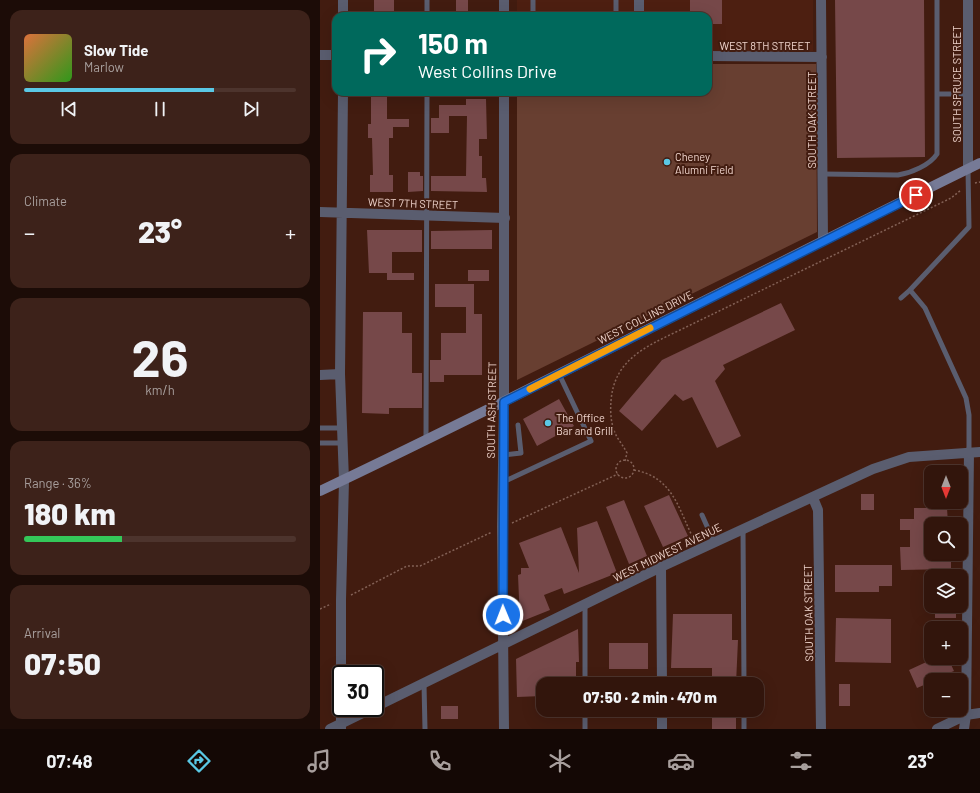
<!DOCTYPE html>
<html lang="en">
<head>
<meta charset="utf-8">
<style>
  body { margin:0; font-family:Barlow,sans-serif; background:#3d221a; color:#f1f3f6; height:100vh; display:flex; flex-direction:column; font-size:15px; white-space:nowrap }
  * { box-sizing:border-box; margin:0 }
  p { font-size:13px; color:#a89f9d }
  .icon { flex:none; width:22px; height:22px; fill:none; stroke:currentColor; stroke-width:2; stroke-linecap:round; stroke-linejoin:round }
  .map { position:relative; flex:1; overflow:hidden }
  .sheet { display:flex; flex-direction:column; gap:10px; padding:10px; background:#1c0c07; width:320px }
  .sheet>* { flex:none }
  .hud { position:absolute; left:12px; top:12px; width:380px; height:84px; border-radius:12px; box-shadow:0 4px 16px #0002,0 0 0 1px #4d342d; background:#00695c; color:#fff; overflow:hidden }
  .needle { width:26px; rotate:180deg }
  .tools { position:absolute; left:604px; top:465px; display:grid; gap:8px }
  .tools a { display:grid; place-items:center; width:44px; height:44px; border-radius:8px; background:#32150c; box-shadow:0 4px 16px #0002,0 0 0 1px #4d342d; font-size:20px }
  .speed { position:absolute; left:12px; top:665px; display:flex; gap:8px; font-size:20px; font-weight:700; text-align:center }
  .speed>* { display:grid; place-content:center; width:52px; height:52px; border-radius:50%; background:#32150c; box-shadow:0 4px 16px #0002,0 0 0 1px #4d342d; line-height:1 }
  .speed .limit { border:2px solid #111; border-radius:6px; background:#fff; color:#111 }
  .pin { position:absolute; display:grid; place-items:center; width:34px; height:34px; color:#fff; margin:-17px; border:2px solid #fff; border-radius:50%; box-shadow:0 1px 4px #0007 }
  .me { position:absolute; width:44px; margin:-22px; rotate:359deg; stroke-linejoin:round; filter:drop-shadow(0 0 3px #0008) }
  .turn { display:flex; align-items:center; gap:14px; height:84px; padding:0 20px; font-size:18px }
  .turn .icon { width:52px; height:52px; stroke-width:2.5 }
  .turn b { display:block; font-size:28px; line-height:34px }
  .big { font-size:30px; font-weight:800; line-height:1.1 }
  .sheet .tile { flex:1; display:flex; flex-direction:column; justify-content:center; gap:6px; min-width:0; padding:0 14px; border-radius:12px; background:#3d221a }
  .sheet .dial { align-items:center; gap:0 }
  .dial b { font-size:52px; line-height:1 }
  .song { display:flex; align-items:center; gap:12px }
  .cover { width:48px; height:48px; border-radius:6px; background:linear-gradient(135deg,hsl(20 70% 55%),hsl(110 70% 35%)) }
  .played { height:4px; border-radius:2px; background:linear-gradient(90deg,#5ac8e5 70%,#4d342d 70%) }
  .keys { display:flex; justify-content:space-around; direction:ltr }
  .heat { display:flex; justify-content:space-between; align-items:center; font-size:22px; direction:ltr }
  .charge { height:6px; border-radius:3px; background:linear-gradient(90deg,#34c759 36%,#4d342d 0) }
  .trip { position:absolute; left:216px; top:677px; width:228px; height:40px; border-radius:12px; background:#32150c; box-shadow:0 4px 16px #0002,0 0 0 1px #4d342d; font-weight:800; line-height:40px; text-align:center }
  .menu { display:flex; height:64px; justify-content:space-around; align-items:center; background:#140805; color:#a89f9d }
  .menu .icon { width:28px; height:28px }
  .menu .active { color:#5ac8e5 }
  .menu b { font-size:18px; color:#f1f3f6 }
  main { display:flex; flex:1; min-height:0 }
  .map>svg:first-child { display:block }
  .built { fill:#4d1f11 }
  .green { fill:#683f31 }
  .building { fill:#764849 }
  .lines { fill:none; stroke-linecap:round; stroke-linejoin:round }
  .path { stroke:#836156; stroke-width:1.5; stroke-dasharray:2 2; stroke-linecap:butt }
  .service { stroke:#5a5d6f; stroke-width:5 }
  .minor { stroke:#5a5d6f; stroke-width:10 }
  .tertiary { stroke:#5a5d6f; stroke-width:10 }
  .secondary { stroke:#767a96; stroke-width:10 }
  .route-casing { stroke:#114b97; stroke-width:10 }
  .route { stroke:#1a73e8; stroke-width:7 }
  .slow { stroke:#f59e0b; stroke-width:7 }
  .poi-dot { fill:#5ac8e5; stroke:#421c10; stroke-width:1.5 }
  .labels { text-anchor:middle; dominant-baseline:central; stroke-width:4; stroke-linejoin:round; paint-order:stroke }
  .street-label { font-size:11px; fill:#eed3cb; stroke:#421c10 }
  .poi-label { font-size:11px; fill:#eed3cb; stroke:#421c10; text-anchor:start }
</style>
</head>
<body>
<main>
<section class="sheet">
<div class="tile">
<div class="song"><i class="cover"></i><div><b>Slow Tide</b><p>Marlow</p></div></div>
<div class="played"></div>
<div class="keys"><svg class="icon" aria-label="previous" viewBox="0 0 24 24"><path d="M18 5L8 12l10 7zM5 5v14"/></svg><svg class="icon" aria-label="pause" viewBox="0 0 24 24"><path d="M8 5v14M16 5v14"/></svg><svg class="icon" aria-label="next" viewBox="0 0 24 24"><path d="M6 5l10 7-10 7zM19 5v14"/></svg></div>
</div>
<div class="tile"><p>Climate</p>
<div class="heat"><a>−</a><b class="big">23°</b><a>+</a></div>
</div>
<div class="tile dial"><b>26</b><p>km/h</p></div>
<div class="tile"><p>Range · 36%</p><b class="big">180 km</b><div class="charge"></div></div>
<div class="tile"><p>Arrival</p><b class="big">07:50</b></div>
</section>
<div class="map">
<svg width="660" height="729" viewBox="0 0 660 729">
  <rect width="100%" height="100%" fill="#421c10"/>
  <path class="built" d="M197 0H493V51H388V16H197Z"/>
  <path class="green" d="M388 64H496L497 232 197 380V92H388Z"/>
  <path class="building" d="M54 0H74V16H54Z
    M136 0H148V16H136Z
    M370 0H402V24H388V16H370Z
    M515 0H604L605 157 517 158Z
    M51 96H67V119H89V127H73V138H69V175H73V192H50V175H53L52 138H48V124H51Z
    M146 99H166L167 139H159V156H162V178H166L167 192 111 191V176H146L147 116H129V133H111V118H119V105H146Z
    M88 172H100V176H103V191L88 192Z
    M47 230H102V252H72V273H94V280H67V273H49Z
    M172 230V249H111V231Z
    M148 270H169V281H148Z
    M115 284H154V314H162V375H124V382H110V360H121V333H146V307H115Z
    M461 303 475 330 403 365 405 369 395 381 421 436 397 448 372 397 363 401 355 394 322 431 299 411 342 360Z
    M43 312H82V333H92V373H102V408H69V414L42 413Z
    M239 399 254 426 217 446 203 419Z
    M541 494H554V510H541Z
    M349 495 368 536 343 547 324 506Z
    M304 500 327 556 309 564 286 507Z
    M594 508H627L628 524H611V554H631V569L581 570 580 547H590V530H580V519H594Z
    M277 521 297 573 244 594 242 588 224 595 230 610 200 622 198 575 201 574V568H209L199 543 241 527 259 573 257 528Z
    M515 565H572V586H559V592H515Z
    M615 606H636V618H615Z
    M353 614H412V640H418L416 684H392V668H351Z
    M516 618 571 619V663L515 662Z
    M258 629 259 662H256V684H223V696L197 697 196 659Z
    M289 643H328V669H289Z
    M615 658H628L634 671 611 680V682L597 688 589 670Z
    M519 684H530V706H519Z
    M121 706H138V719H121Z
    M392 710H416V729H392Z"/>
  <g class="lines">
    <path class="path" d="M655 183 660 182
      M296 469a9 9 0 1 1 18 0a9 9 0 1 1-18 0Z
      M305 461 307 453C304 447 300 442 297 437 291 426 290 413 291 401 294 360 325 347 358 331L631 198 641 190
      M314 470C353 477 358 508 374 540
      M192 523 298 474
      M31 595 87 566H100L172 532
      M0 609 11 604"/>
    <path class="service" d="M107 0V16
      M213 0V16
      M296 0V16
      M617 94H648
      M648 169 649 227 590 290 605 308 646 398 649 415V452
      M503 174 578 175C591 173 610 165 617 154V0
      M581 298 590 290
      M0 428H22
      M106 439 107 92
      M0 443H23
      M183 455 201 453 198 425
      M183 482 271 441 239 374
      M382 515 394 542
      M423 529 424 684
      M104 684 105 729
      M265 684V605
      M424 710V729
      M265 729V710"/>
    <path class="minor" d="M23 0V16
      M319 0V16
      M501 0 503 240
      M0 55H16
      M388 56 502 57
      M648 169V0
      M0 212 185 218
      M0 375 20 374
      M184 402 182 527 184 729
      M493 498 498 510 501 729
      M341 567 342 684
      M55 707 341 567 553 469 589 457 660 452
      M342 710V729
      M10 729 53 708
      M21 729V600L24 480 20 374 23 92
      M617 729 646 715 660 713
      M644 729 646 715 649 452"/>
    <path class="tertiary" d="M184 16V0
      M184 402V92"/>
    <path class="secondary" d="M0 491C222 386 439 271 660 163"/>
  </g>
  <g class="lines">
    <defs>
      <path id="route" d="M183 615 184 402 596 195"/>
    </defs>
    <use href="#route" class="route-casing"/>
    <use href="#route" class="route"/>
    <path class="slow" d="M210 389 330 328"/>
  </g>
  <g class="poi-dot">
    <circle cx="347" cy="162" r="4"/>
    <circle cx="228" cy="423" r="4"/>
  </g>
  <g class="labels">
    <g class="street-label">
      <text x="445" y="45">WEST 8TH STREET</text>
      <text transform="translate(636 84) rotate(-90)">SOUTH SPRUCE STREET</text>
      <text transform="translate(491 120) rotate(-90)">SOUTH OAK STREET</text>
      <text transform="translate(93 203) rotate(2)">WEST 7TH STREET</text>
      <text transform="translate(325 317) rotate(-27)">WEST COLLINS DRIVE</text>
      <text transform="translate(171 410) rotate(-89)">SOUTH ASH STREET</text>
      <text transform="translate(347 552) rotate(-26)">WEST MIDWEST AVENUE</text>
      <text transform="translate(488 613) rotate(-91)">SOUTH OAK STREET</text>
    </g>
    <g class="poi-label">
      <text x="355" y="156">Cheney<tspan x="355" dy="13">Alumni Field</tspan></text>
      <text x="236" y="417">The Office<tspan x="236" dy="13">Bar and Grill</tspan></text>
    </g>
  </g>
</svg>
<div class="tools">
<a><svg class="needle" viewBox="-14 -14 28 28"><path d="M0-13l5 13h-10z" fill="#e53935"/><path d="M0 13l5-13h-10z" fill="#a89f9d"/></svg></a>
<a><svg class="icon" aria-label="search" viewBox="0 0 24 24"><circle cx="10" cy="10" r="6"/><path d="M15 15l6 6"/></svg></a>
<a><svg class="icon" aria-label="layers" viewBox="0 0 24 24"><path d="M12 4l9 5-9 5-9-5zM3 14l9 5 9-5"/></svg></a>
<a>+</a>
<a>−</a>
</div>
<div class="speed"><div class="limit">30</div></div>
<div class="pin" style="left:596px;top:195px;background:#d93025"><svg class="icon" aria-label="arrive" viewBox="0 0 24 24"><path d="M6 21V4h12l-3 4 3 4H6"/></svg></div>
<svg class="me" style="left:183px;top:615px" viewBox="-20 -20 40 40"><circle r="17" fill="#1a73e8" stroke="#fff" stroke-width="3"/><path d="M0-11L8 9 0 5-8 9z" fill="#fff"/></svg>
<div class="trip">07:50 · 2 min · 470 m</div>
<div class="hud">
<div class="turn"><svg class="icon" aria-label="right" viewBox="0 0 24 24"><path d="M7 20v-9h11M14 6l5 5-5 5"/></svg><div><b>150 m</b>West Collins Drive</div></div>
</div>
</div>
</main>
<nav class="menu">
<b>07:48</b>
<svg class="icon active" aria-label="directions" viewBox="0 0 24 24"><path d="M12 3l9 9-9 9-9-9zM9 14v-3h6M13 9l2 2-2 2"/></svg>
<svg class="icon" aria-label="music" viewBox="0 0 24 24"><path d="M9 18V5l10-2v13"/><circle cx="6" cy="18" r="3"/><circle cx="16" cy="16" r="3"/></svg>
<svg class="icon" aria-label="phone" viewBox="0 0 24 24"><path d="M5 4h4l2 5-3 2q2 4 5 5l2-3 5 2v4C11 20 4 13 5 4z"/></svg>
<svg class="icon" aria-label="climate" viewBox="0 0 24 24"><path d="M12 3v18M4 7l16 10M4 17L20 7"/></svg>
<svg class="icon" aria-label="car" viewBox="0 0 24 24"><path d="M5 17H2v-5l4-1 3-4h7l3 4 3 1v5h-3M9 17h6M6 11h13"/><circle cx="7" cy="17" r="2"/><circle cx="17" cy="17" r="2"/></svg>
<svg class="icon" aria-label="filters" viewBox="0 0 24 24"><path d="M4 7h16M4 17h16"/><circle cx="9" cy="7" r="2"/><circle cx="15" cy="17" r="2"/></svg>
<b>23°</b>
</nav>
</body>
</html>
